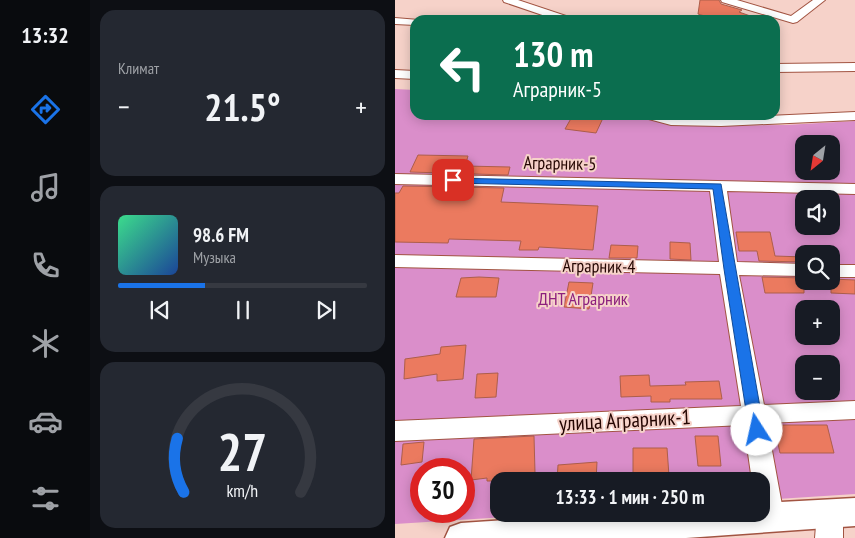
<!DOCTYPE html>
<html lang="ru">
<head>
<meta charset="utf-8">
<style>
  body { margin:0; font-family:"PT Sans Narrow",sans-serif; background:#242831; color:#f1f3f6; height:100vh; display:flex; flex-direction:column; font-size:19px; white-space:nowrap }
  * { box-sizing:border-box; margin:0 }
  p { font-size:16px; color:#9ea1a6 }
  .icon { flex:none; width:28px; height:28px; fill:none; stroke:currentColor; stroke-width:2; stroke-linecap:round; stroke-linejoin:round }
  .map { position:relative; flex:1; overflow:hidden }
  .details { display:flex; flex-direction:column; gap:10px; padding:10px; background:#0d0f14; width:305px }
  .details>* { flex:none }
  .guide { position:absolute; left:15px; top:15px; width:370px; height:105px; border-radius:15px; box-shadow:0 2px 12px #0003; background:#0b6e4f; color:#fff; overflow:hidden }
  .needle { width:32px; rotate:210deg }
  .tools { position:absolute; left:400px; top:135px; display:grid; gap:10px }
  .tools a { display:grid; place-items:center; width:45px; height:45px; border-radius:10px; background:#171b24; box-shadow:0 2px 12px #0003; font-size:25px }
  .speed { position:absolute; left:15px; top:458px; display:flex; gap:10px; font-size:25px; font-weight:700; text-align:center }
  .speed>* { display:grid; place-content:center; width:65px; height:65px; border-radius:50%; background:#171b24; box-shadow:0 2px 12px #0003; line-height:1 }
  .speed .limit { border:8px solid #d22; background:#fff; color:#111 }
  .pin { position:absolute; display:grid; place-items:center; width:42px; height:42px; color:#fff; margin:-21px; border-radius:10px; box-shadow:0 2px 8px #0006 }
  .me { position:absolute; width:55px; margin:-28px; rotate:350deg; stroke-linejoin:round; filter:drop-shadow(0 0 4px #0008) }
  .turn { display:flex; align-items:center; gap:18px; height:105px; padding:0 20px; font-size:22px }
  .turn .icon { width:65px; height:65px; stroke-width:2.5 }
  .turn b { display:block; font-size:35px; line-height:42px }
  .big { font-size:38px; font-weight:600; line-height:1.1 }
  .details .tile { flex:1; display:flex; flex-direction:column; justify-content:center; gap:8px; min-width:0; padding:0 18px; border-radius:15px; background:#242831 }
  .details .dial { align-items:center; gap:0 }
  .dial svg { height:130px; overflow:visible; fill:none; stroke:#363941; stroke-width:7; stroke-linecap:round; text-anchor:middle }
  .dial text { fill:#f1f3f6; stroke:none }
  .song { display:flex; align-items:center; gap:15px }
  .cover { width:60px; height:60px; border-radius:8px; background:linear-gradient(135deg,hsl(150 70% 55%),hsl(220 70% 35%)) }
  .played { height:5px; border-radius:2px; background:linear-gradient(90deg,#1a73e8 35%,#363941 35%) }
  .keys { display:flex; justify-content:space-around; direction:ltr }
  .heat { display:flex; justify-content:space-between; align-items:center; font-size:28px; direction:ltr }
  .trip { position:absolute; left:95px; top:472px; width:280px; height:50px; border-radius:15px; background:#171b24; box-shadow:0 2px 12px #0003; font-weight:600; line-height:50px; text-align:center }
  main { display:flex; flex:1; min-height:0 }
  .dock { display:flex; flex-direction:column; width:90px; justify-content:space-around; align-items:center; background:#090b0e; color:#9ea1a6 }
  .dock .icon { width:35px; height:35px }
  .dock .on { color:#1a73e8 }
  .dock b { font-size:22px; color:#f1f3f6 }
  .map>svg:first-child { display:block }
  .green { fill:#da8eca; fill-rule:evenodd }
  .building { fill:#eb7a5f; stroke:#ad5e4b }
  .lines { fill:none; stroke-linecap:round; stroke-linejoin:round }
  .minor-casing { stroke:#a25442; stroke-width:2 }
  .tertiary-casing { stroke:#a25442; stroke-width:3 }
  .minor { fill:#fff; fill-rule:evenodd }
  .tertiary { fill:#fff; fill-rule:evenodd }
  .route { fill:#1a73e8; stroke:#114b97 }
  .labels { text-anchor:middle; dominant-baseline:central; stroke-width:4; stroke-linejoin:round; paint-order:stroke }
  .street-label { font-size:18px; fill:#240602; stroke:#f6d2c9 }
  .park-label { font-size:18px; fill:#8d207d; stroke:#f6d2c9 }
  .near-street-label { font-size:21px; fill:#240602; stroke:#f6d2c9 }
</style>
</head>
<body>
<main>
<nav class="dock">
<b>13:32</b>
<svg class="icon on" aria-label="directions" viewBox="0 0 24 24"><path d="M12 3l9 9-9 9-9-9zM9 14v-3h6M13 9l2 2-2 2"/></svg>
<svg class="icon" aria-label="music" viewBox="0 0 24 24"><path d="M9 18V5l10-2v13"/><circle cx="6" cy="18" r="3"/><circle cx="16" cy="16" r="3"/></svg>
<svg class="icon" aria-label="phone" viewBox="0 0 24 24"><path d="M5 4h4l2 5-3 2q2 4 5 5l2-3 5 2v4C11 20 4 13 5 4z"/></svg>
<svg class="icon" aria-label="climate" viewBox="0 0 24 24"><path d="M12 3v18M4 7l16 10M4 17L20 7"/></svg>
<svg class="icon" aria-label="car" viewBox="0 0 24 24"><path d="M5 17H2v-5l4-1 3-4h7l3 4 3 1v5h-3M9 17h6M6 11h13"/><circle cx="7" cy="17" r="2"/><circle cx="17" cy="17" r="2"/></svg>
<svg class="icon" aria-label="filters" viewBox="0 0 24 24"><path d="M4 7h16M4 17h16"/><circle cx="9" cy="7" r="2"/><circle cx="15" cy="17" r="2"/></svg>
</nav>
<section class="details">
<div class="tile"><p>Климат</p>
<div class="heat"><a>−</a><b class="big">21.5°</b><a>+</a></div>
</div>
<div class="tile">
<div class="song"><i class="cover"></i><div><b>98.6 FM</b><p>Музыка</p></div></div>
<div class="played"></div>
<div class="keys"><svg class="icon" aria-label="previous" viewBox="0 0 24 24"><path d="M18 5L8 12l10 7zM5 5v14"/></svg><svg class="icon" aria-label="pause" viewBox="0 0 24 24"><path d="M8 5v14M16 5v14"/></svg><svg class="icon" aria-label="next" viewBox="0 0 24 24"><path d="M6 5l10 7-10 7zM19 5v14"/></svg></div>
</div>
<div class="tile dial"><svg viewBox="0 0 100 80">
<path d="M14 69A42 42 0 1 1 86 69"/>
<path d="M14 69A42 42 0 0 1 10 36" stroke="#1a73e8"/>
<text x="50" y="56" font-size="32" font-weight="700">27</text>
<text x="50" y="72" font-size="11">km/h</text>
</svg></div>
</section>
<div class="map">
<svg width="460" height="538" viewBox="0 0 460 538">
  <rect width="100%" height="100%" fill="#f6d2c9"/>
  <path class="green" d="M0 89 20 90V115H244L276 126 391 125 460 121V494L366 500V481H104V514H156L0 524ZM409 144H436V171H409ZM409 199H436V226H409ZM409 254H436V281H409ZM409 309H436V336H409ZM409 364H436V391H409ZM26 469H69V511H26Z"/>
  <path class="building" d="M305 0H324L326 4 347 10 344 12 361 18V20H323L303 14Z
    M178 115H179L208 118 201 133 170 129Z
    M23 155 73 156 70 166 115 167 113 175 15 172Z
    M8 186 109 188 106 202 203 206 198 250 144 247 143 250H124L126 241 54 239 53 243 0 242V193H4Z
    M341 232H375L380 256 409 257V262L364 261 362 251H344Z
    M275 242 295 243 296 260 275 259Z
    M216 245 243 246 242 258H214Z
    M84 277 104 278 101 297H61L66 278Z
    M367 277 409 278V293H370Z
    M436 279 460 280V294L436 293Z
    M174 282 198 283 194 309 169 307Z
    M71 345 68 379 42 381V374L9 379 10 359 45 354 46 347Z
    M103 373 101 397 80 398 82 374Z
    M254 375 255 386 291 385 290 382 324 381 327 399H275V402H256V396L226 397 225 376Z
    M379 425H432L439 453H385Z
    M139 436 140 473 122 475V481H92V478L76 480 79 439Z
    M300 436H323L326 466H303Z
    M29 442 27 462 6 465 8 444Z
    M238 448H272L274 476H238Z
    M202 462 201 481H162L163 465Z"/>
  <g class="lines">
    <defs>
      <path id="minor" d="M108 0H123L177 18 179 20H162L109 2Z
        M326 0H342L396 16 418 0H430L402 22 398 23 327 2Z
        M0 18 24 20H20V25L0 24Z
        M460 63V71L380 72V64Z
        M0 70 20 71V79L0 78Z
        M460 112V120L326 126 276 125 250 118 248 115 326 118Z
        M0 174 460 184V194L332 191 342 262 409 264V276L344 275 369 405 460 401V419L372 423 389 516 385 525 376 528 367 525 362 514H366V481H357L349 425 0 441V421L346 406 325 274 0 267V255L324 262 315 191 0 184Z
        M436 265H460V277H436Z
        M435 501 444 504 448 513V538H420L422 513 426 504Z"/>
      <path id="tertiary" d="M460 498V526L291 538H50L55 527 66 523 205 514H366V503Z"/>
    </defs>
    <use href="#minor" class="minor-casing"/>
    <use href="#tertiary" class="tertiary-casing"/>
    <use href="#minor" class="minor"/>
    <use href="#tertiary" class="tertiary"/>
  </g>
  <path class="route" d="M54 178 326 184 369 430 367 435 362 436 356 435 354 430 329 269 318 189 58 183H54Z"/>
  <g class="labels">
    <g class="street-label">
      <text transform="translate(165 163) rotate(1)">Аграрник-5</text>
      <text transform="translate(204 266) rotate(1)">Аграрник-4</text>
    </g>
    <g class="park-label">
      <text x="188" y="298">ДНТ Аграрник</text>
    </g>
    <g class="near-street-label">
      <text transform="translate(230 420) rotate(-3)">улица Аграрник-1</text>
    </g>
  </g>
</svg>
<div class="tools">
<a><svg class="needle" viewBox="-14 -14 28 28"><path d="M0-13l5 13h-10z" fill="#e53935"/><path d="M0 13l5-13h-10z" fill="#9ea1a6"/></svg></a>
<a><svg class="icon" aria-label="sound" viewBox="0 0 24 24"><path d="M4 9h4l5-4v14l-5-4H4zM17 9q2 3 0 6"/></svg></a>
<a><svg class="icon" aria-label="search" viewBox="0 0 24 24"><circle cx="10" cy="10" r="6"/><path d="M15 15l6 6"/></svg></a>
<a>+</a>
<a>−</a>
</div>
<div class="speed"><div class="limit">30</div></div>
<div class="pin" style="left:58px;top:180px;background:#d93025"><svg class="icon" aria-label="arrive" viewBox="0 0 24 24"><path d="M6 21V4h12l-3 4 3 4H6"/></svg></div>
<svg class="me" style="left:362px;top:430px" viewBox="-20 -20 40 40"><circle r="19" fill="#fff"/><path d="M0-13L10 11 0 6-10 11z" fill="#1a73e8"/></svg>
<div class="trip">13:33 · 1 мин · 250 m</div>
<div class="guide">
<div class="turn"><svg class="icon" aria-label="left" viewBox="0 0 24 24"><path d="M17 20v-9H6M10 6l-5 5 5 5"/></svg><div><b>130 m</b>Аграрник-5</div></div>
</div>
</div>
</main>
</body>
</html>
